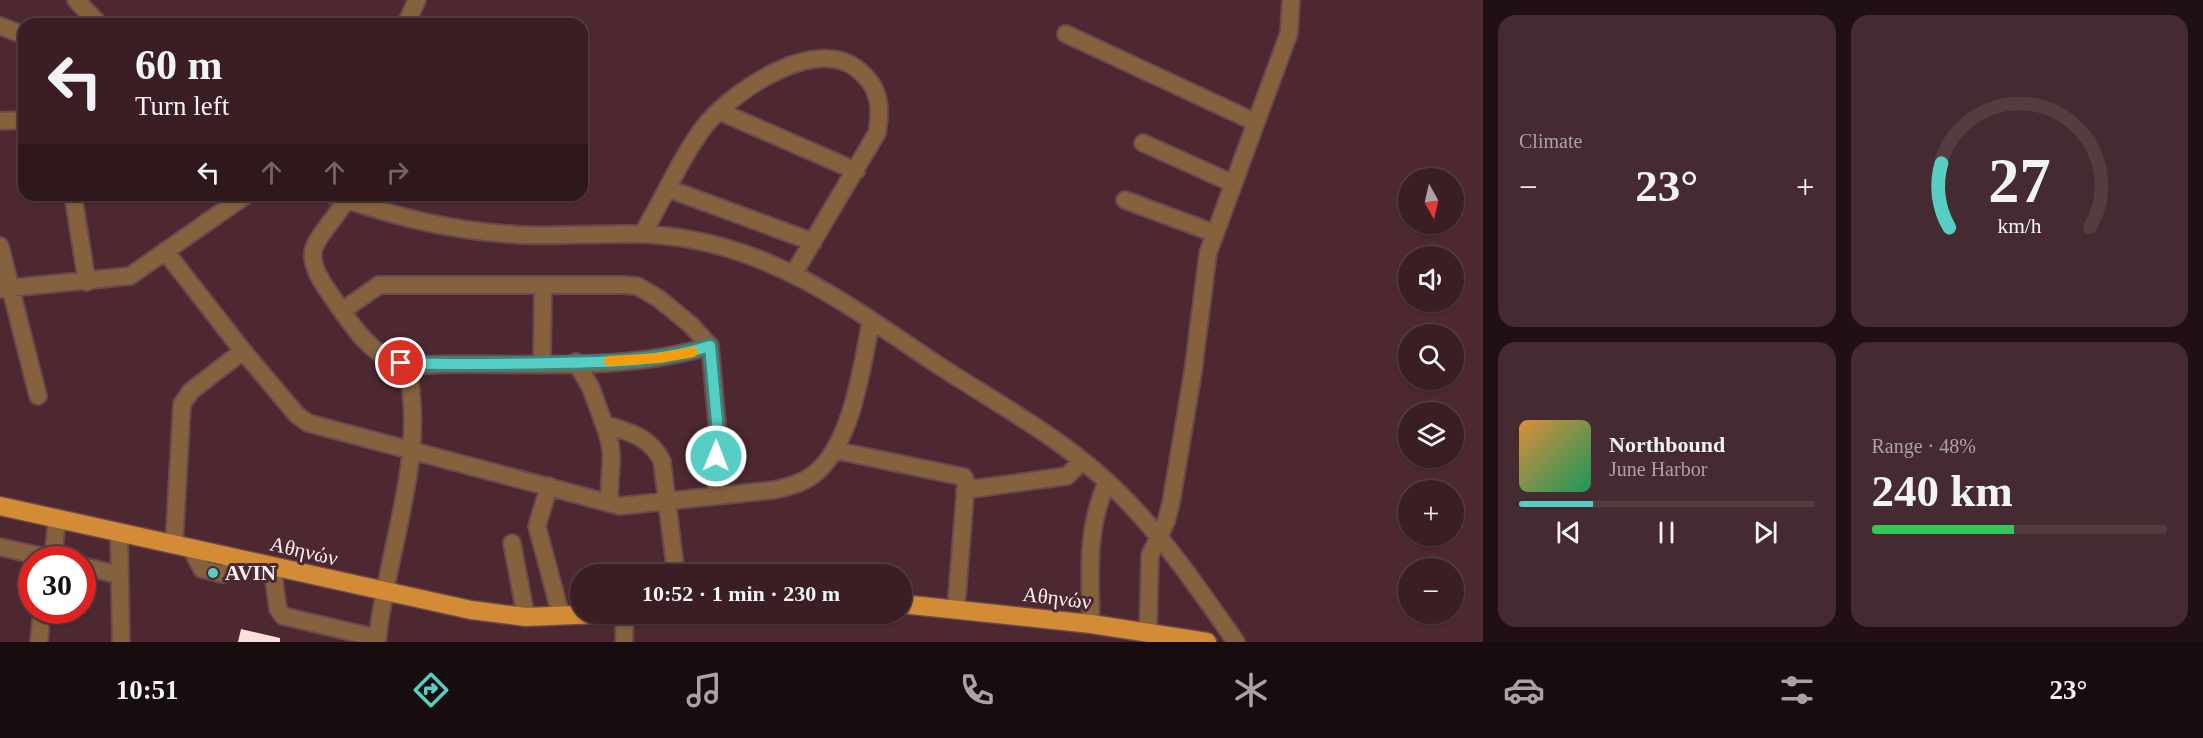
<!DOCTYPE html>
<html lang="en">
<head>
<meta charset="utf-8">
<style>
  body { margin:0; font-family:"Times New Roman",serif; background:#452b31; color:#f1f3f6; height:100vh; display:flex; flex-direction:column; font-size:22px; white-space:nowrap }
  * { box-sizing:border-box; margin:0 }
  p { font-size:20px; color:#aba2a6 }
  .icon { flex:none; width:33px; height:33px; fill:none; stroke:currentColor; stroke-width:2; stroke-linecap:round; stroke-linejoin:round }
  .map { position:relative; flex:1; overflow:hidden }
  .drawer { display:flex; flex-direction:column; gap:15px; padding:15px; background:#201014; width:720px }
  .drawer>* { flex:none }
  .guide { position:absolute; left:18px; top:18px; width:570px; height:183px; border-radius:18px; box-shadow:0 2px 4px #0004,0 0 0 2px #543c41; background:#3a1e24; color:#f1f3f6; overflow:hidden }
  .needle { width:39px; rotate:172deg }
  .controls { position:absolute; left:1398px; top:168px; display:grid; gap:12px }
  .controls a { display:grid; place-items:center; width:66px; height:66px; border-radius:50%; background:#3a1e24; box-shadow:0 2px 4px #0004,0 0 0 2px #543c41; font-size:30px }
  .speed { position:absolute; left:18px; top:546px; display:flex; gap:12px; font-size:30px; font-weight:700; text-align:center }
  .speed>* { display:grid; place-content:center; width:78px; height:78px; border-radius:50%; background:#3a1e24; box-shadow:0 2px 4px #0004,0 0 0 2px #543c41; line-height:1 }
  .speed .limit { border:9px solid #d22; background:#fff; color:#111 }
  .pin { position:absolute; display:grid; place-items:center; width:51px; height:51px; color:#fff; margin:-26px; border:3px solid #fff; border-radius:50%; box-shadow:0 2px 6px #0007 }
  .me { position:absolute; width:66px; margin:-33px; rotate:1deg; stroke-linejoin:round; filter:drop-shadow(0 0 4px #0008) }
  .turn { display:flex; align-items:center; gap:21px; height:126px; padding:0 18px; font-size:27px }
  .turn .icon { width:78px; height:78px; stroke-width:2.5 }
  .turn b { display:block; font-size:42px; line-height:51px }
  .lanes { display:flex; align-items:center; height:57px; padding:0 18px; background:#0003; justify-content:center; gap:30px; direction:ltr }
  .lanes .off { opacity:.35 }
  .big { font-size:45px; font-weight:800; line-height:1.1 }
  .drawer .card { flex:1; display:flex; flex-direction:column; justify-content:center; gap:9px; min-width:0; padding:0 21px; border-radius:18px; background:#452b31 }
  .drawer .dial { align-items:center; gap:0 }
  .dial svg { height:156px; overflow:visible; fill:none; stroke:#543c41; stroke-width:7; stroke-linecap:round; text-anchor:middle }
  .dial text { fill:#f1f3f6; stroke:none }
  .song { display:flex; align-items:center; gap:18px }
  .cover { width:72px; height:72px; border-radius:9px; background:linear-gradient(135deg,hsl(30 70% 55%),hsl(150 70% 35%)) }
  .played { height:6px; border-radius:3px; background:linear-gradient(90deg,#56cec3 25%,#543c41 25%) }
  .keys { display:flex; justify-content:space-around; direction:ltr }
  .heat { display:flex; justify-content:space-between; align-items:center; font-size:33px; direction:ltr }
  .charge { height:9px; border-radius:4px; background:linear-gradient(90deg,#34c759 48%,#543c41 0) }
  .drawer .tiles { flex:1; display:grid; gap:15px; grid-template-columns:repeat(2,1fr) }
  .trip { position:absolute; left:570px; top:564px; width:342px; height:60px; border-radius:30px; background:#3a1e24; box-shadow:0 2px 4px #0004,0 0 0 2px #543c41; font-weight:800; line-height:60px; text-align:center }
  .menu { display:flex; height:96px; justify-content:space-around; align-items:center; background:#170c0e; color:#aba2a6 }
  .menu .icon { width:42px; height:42px }
  .menu .on { color:#56cec3 }
  .menu b { font-size:27px; color:#f1f3f6 }
  main { display:flex; flex:1; min-height:0 }
  .map>svg:first-child { display:block }
  .building { fill:#fcdeda }
  .lines { fill:none; stroke-linecap:round; stroke-linejoin:round }
  .minor-casing { stroke:#69484f; stroke-width:20 }
  .major-casing { stroke:#69484f; stroke-width:21 }
  .minor { stroke:#85623d; stroke-width:16 }
  .major { stroke:#d38c35; stroke-width:18 }
  .route-casing { stroke:#38867f; stroke-width:15 }
  .route { stroke:#56cec3; stroke-width:10 }
  .slow { stroke:#f59e0b; stroke-width:10 }
  .poi-dot { fill:#56cec3; stroke:#4d2830; stroke-width:2 }
  .labels { text-anchor:middle; dominant-baseline:central; stroke-width:6; stroke-linejoin:round; paint-order:stroke }
  .street-label { font-size:21px; fill:#fcf1f3; stroke:#4d2830 }
  .poi-label { font-size:21px; font-weight:bold; fill:#fcf1f3; stroke:#4d2830; text-anchor:start }
</style>
</head>
<body>
<main>
<div class="map">
<svg width="1483" height="642" viewBox="0 0 1483 642">
  <rect width="100%" height="100%" fill="#4d2830"/>
  <path class="building" d="M241 629 280 638V642H238Z"/>
  <g class="lines">
    <defs>
      <path id="minor" d="M76 0 99 24
        M406 24 417 0
        M0 26 24 35
        M1066 34 1255 122
        M719 111 856 171
        M0 121 24 120
        M1143 143 1232 183
        M669 189 813 242
        M73 195 87 282
        M333 195C399 218 455 232 524 235 579 237 634 229 688 239 787 256 859 313 941 367 1003 407 1070 443 1122 496 1165 539 1201 592 1236 642
        M349 195C341 212 314 239 313 252 311 269 326 288 335 301 351 324 369 352 396 362 415 368 440 363 460 364 542 364 631 370 710 346
        M1125 200 1214 233
        M643 233C662 201 685 149 708 122 737 89 814 37 856 68 880 86 882 107 877 133L794 273
        M0 246 38 396
        M165 251 243 351 297 415 308 423 620 506 774 490C787 487 801 484 813 475 852 446 862 366 871 321
        M0 289 130 276 246 195
        M342 311 379 285H622L637 286 658 298 691 325 710 346 717 422 716 496
        M576 362 591 388 604 424C628 432 650 436 662 461L676 574
        M542 363 543 285
        M604 424C618 460 607 469 610 503
        M834 450 964 477 966 483 956 609
        M549 486 537 526 561 616
        M965 490 1067 476 1082 461
        M119 532 121 642
        M512 543 526 617
        M174 544 182 404 191 391 243 351
        M0 547 59 560
        M191 548 202 569 223 574 243 560
        M53 560 57 518
        M82 566 119 575
        M272 567 278 609 283 616 377 638
        M1091 624C1090 574 1086 528 1107 482
        M1148 632 1150 555 1166 522 1171 503 1193 372 1208 253 1289 33 1291 0
        M39 642 42 610
        M377 642C386 551 429 454 406 363
        M624 642 625 614"/>
      <path id="major" d="M0 506 471 610 526 617 600 614
        M902 604 1091 624 1207 642"/>
    </defs>
    <use href="#minor" class="minor-casing"/>
    <use href="#major" class="major-casing"/>
    <use href="#minor" class="minor"/>
    <use href="#major" class="major"/>
  </g>
  <g class="lines">
    <defs>
      <path id="route" d="M401 363C452 365 504 364 556 363 608 362 660 362 710 346L717 422 716 456"/>
    </defs>
    <use href="#route" class="route-casing"/>
    <use href="#route" class="route"/>
    <path class="slow" d="M609 361 659 358 693 352"/>
  </g>
  <circle class="poi-dot" cx="213" cy="573" r="6"/>
  <g class="labels">
    <g class="street-label">
      <text transform="translate(304 551) rotate(13)">Αθηνών</text>
      <text transform="translate(1057 598) rotate(7)">Αθηνών</text>
    </g>
    <g class="poi-label">
      <text x="225" y="573">AVIN</text>
    </g>
  </g>
</svg>
<div class="controls">
<a><svg class="needle" viewBox="-14 -14 28 28"><path d="M0-13l5 13h-10z" fill="#e53935"/><path d="M0 13l5-13h-10z" fill="#aba2a6"/></svg></a>
<a><svg class="icon" aria-label="sound" viewBox="0 0 24 24"><path d="M4 9h4l5-4v14l-5-4H4zM17 9q2 3 0 6"/></svg></a>
<a><svg class="icon" aria-label="search" viewBox="0 0 24 24"><circle cx="10" cy="10" r="6"/><path d="M15 15l6 6"/></svg></a>
<a><svg class="icon" aria-label="layers" viewBox="0 0 24 24"><path d="M12 4l9 5-9 5-9-5zM3 14l9 5 9-5"/></svg></a>
<a>+</a>
<a>−</a>
</div>
<div class="speed"><div class="limit">30</div></div>
<div class="pin" style="left:401px;top:363px;background:#d93025"><svg class="icon" aria-label="arrive" viewBox="0 0 24 24"><path d="M6 21V4h12l-3 4 3 4H6"/></svg></div>
<svg class="me" style="left:716px;top:456px" viewBox="-20 -20 40 40"><circle r="17" fill="#56cec3" stroke="#fff" stroke-width="3"/><path d="M0-11L8 9 0 5-8 9z" fill="#fff"/></svg>
<div class="trip">10:52 · 1 min · 230 m</div>
<div class="guide">
<div class="turn"><svg class="icon" aria-label="left" viewBox="0 0 24 24"><path d="M17 20v-9H6M10 6l-5 5 5 5"/></svg><div><b>60 m</b>Turn left</div></div>
<div class="lanes"><svg class="icon" aria-label="left" viewBox="0 0 24 24"><path d="M17 20v-9H6M10 6l-5 5 5 5"/></svg><svg class="icon off" aria-label="ahead" viewBox="0 0 24 24"><path d="M12 20V5M6 11l6-6 6 6"/></svg><svg class="icon off" aria-label="ahead" viewBox="0 0 24 24"><path d="M12 20V5M6 11l6-6 6 6"/></svg><svg class="icon off" aria-label="right" viewBox="0 0 24 24"><path d="M7 20v-9h11M14 6l5 5-5 5"/></svg></div>
</div>
</div>
<section class="drawer">
<div class="tiles">
<div class="card"><p>Climate</p>
<div class="heat"><a>−</a><b class="big">23°</b><a>+</a></div>
</div>
<div class="card dial"><svg viewBox="0 0 100 80">
<path d="M14 69A42 42 0 1 1 86 69"/>
<path d="M14 69A42 42 0 0 1 10 36" stroke="#56cec3"/>
<text x="50" y="56" font-size="32" font-weight="700">27</text>
<text x="50" y="72" font-size="11">km/h</text>
</svg></div>
<div class="card">
<div class="song"><i class="cover"></i><div><b>Northbound</b><p>June Harbor</p></div></div>
<div class="played"></div>
<div class="keys"><svg class="icon" aria-label="previous" viewBox="0 0 24 24"><path d="M18 5L8 12l10 7zM5 5v14"/></svg><svg class="icon" aria-label="pause" viewBox="0 0 24 24"><path d="M8 5v14M16 5v14"/></svg><svg class="icon" aria-label="next" viewBox="0 0 24 24"><path d="M6 5l10 7-10 7zM19 5v14"/></svg></div>
</div>
<div class="card"><p>Range · 48%</p><b class="big">240 km</b><div class="charge"></div></div>
</div>
</section>
</main>
<nav class="menu">
<b>10:51</b>
<svg class="icon on" aria-label="directions" viewBox="0 0 24 24"><path d="M12 3l9 9-9 9-9-9zM9 14v-3h6M13 9l2 2-2 2"/></svg>
<svg class="icon" aria-label="music" viewBox="0 0 24 24"><path d="M9 18V5l10-2v13"/><circle cx="6" cy="18" r="3"/><circle cx="16" cy="16" r="3"/></svg>
<svg class="icon" aria-label="phone" viewBox="0 0 24 24"><path d="M5 4h4l2 5-3 2q2 4 5 5l2-3 5 2v4C11 20 4 13 5 4z"/></svg>
<svg class="icon" aria-label="climate" viewBox="0 0 24 24"><path d="M12 3v18M4 7l16 10M4 17L20 7"/></svg>
<svg class="icon" aria-label="car" viewBox="0 0 24 24"><path d="M5 17H2v-5l4-1 3-4h7l3 4 3 1v5h-3M9 17h6M6 11h13"/><circle cx="7" cy="17" r="2"/><circle cx="17" cy="17" r="2"/></svg>
<svg class="icon" aria-label="filters" viewBox="0 0 24 24"><path d="M4 7h16M4 17h16"/><circle cx="9" cy="7" r="2"/><circle cx="15" cy="17" r="2"/></svg>
<b>23°</b>
</nav>
</body>
</html>
